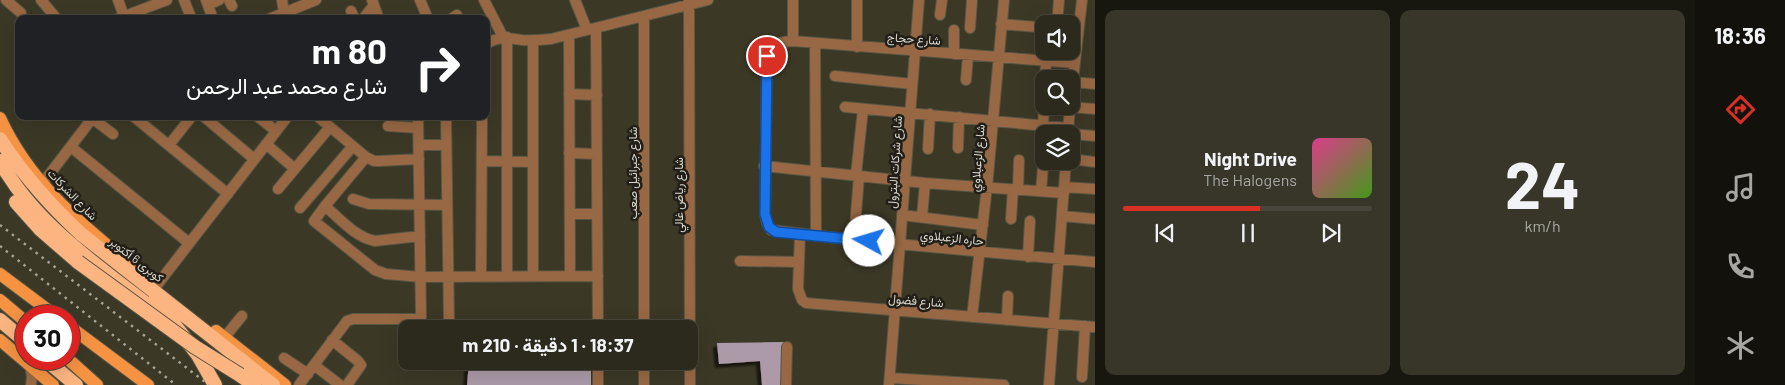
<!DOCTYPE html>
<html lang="ar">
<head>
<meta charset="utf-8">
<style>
  body { margin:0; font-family:Barlow,Vazirmatn,sans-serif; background:#383629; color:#f1f3f6; direction:rtl; height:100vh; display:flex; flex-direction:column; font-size:19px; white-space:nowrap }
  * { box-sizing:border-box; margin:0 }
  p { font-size:16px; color:#a6a7a3 }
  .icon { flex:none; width:28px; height:28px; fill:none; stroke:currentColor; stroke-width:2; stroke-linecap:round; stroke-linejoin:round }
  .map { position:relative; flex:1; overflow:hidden; direction:ltr }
  .side { display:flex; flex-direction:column; gap:10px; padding:10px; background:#18170f; width:600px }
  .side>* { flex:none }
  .guide { position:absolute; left:15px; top:15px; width:475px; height:105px; border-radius:10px; box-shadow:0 5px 20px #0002,0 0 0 1px #48463b; direction:rtl; background:#202124; color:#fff; overflow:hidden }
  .fabs { position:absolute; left:1035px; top:15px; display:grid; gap:10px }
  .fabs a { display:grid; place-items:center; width:45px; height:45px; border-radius:10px; background:#2c2a1c; box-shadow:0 5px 20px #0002,0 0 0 1px #48463b; font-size:25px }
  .speed { position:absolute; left:15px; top:305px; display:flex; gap:10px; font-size:25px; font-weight:700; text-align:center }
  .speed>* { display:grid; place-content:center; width:65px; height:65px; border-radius:50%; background:#2c2a1c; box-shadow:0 5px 20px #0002,0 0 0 1px #48463b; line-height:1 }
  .speed .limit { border:8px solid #d22; background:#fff; color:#111 }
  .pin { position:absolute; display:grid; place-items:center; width:42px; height:42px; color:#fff; margin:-21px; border:2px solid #fff; border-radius:50%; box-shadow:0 1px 5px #0007 }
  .me { position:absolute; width:55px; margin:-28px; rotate:276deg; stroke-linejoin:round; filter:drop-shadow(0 0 4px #0008) }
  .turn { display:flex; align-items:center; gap:18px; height:105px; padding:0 20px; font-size:22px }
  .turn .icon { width:65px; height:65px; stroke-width:2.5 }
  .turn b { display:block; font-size:35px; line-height:42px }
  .side .tile { flex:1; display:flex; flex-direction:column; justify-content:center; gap:8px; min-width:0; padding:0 18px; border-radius:10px; background:#383629 }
  .side .dial { align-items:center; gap:0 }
  .dial b { font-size:65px; line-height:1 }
  .song { display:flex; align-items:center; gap:15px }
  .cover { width:60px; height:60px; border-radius:8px; background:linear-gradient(135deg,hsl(330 70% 55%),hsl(100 70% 35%)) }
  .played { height:5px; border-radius:2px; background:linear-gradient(90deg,#d93025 55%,#48463b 55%) }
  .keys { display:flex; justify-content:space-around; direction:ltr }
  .side .tiles { flex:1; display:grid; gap:10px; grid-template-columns:repeat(2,1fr) }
  .trip { position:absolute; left:398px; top:320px; width:300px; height:50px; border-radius:10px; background:#2c2a1c; box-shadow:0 5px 20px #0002,0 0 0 1px #48463b; font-weight:700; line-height:50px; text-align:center; direction:rtl }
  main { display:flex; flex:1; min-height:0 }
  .menu { display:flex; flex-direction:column; width:90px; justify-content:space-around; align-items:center; background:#12110b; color:#a6a7a3 }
  .menu .icon { width:35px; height:35px }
  .menu .current { color:#d93025 }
  .menu b { font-size:22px; color:#f1f3f6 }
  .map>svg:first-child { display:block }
  .building { fill:#ac9aa9; filter:url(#shadow) }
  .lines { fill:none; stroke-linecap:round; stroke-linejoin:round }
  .minor-casing { stroke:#575544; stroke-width:12 }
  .major-casing { stroke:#575544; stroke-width:14 }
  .highway-casing { stroke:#575544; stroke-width:16 }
  .minor { stroke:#986844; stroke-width:10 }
  .major { stroke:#f69343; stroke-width:12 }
  .highway { stroke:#fcb581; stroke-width:14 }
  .rail { stroke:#a5a396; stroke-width:2.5; stroke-dasharray:2.5 5; stroke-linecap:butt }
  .highway-bridge-casing { stroke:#575544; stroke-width:16; stroke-linecap:butt }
  .highway-bridge { stroke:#fcb581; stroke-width:14 }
  .route-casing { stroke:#114b97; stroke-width:12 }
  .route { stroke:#1a73e8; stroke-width:9 }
  .labels { text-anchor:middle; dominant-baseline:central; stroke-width:5; stroke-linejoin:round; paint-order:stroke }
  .street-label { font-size:12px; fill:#d9d7cc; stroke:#211f17 }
</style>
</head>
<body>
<main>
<nav class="menu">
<b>18:36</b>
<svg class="icon current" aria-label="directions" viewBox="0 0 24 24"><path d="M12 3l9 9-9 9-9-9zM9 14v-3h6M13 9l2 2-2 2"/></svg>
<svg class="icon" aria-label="music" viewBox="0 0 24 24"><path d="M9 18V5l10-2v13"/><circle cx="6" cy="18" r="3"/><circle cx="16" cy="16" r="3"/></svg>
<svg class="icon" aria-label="phone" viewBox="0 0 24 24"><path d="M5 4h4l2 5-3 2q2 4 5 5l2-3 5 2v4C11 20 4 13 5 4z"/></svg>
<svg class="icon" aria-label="climate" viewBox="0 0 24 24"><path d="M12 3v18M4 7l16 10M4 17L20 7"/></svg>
</nav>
<section class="side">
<div class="tiles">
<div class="tile dial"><b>24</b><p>km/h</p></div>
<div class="tile">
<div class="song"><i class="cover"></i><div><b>Night Drive</b><p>The Halogens</p></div></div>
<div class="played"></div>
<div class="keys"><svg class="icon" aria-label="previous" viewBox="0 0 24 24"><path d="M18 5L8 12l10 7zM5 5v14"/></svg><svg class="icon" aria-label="pause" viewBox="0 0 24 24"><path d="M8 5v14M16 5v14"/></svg><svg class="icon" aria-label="next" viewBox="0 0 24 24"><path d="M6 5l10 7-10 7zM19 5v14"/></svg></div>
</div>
</div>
</section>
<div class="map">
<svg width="1095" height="385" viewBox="0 0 1095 385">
  <defs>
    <filter id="shadow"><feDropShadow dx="-4" dy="4" stdDeviation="1" flood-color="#0009"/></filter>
  </defs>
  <rect width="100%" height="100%" fill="#3b3826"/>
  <path class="building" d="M785 342 783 385H762L760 361 719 364 717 343Z
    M469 361H591V385H467Z"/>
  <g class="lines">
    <defs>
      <path id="minor" d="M6 0 21 13
        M41 0 57 19
        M118 0 125 19
        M184 0 190 15 189 19
        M206 0 213 19
        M229 0 232 6
        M282 0 284 13 287 18
        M372 0 379 19
        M420 0 428 19
        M484 0 503 37
        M575 0 587 30
        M689 0 690 385
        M793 0V41L1075 63
        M208 5 219 0
        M351 11 355 19
        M940 15 942 0
        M117 19 167 0
        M269 19 316 0
        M363 19 374 5
        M451 19 457 15
        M1001 24 1037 27
        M1057 24 1059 0
        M596 28 598 329
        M970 28 972 0
        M569 35 570 276
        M507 37V276
        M533 40V276
        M793 41C781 42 771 43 767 56L765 214 767 223 771 230 854 240 1095 262
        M815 43 816 236
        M486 44C499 36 508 38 522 40 531 41 541 40 551 39L708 0
        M857 47V0
        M954 54V30
        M835 76 912 84
        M1045 79 1046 61
        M966 80 968 55
        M1073 82 1095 84
        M569 94 597 95
        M1071 98 1082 0
        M845 107 1068 128
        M1070 107 1095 109
        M133 116 228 194
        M203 116 254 159
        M257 116 276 131
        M317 116 366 157 374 161H380L419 159
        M446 116 449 320
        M92 118 113 134
        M388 126 418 128
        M1043 126 1044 106
        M1068 133 1070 106
        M1071 134 1095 136
        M266 144 295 169
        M169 145 192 116
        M419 145H446
        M71 147 189 243
        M958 148 959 117
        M928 149 930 114
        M569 153 597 154
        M366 157 325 206 314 221 375 270 386 274 421 277 598 276
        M1071 159 1095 162
        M482 161 533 162
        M764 166 925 183 1064 193
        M856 175 863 109
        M42 184 94 116
        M1064 187 1095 189
        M278 189 330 127
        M1018 190 1019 160
        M1041 191 1044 155
        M353 199 369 204 447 205
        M325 206C340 219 355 237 375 241L420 236
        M300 208 353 146
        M570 214H597
        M902 215 983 225
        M1062 216 1095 219
        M922 217 925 183
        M1011 219 1013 189
        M800 234 798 289 802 300 806 303 1095 327
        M854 240 859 176
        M1028 257 1030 221
        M740 261 799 262
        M481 276 482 116
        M157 285 288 116
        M972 317 987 187 1004 0
        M1007 320 1008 296
        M644 329V16
        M224 338 242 316
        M332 340 358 361 361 365 347 385
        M284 358 308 374
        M598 361V385
        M30 365 32 377 31 385
        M314 365 340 385
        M1082 377 1085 326
        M890 378 1004 385
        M299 385 347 321 353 319H419L421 317 418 116
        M644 385V361
        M786 385 787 347
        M889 385 919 0
        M1049 385 1066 161"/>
      <path id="major" d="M0 118C30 184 82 225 137 270
        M0 274 56 316
        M0 300 26 322
        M69 326 148 385
        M216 331 285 385
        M0 340 53 385
        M68 359 97 385"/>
      <path id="highway" d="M0 139C23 175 50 205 81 234L273 385
        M0 161C32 220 92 262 144 302
        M16 202 41 230 78 262
        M155 300 198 355 215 385
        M0 320 26 342
        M45 359 76 385
        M240 375 254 385"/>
    </defs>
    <use href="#minor" class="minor-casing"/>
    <use href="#major" class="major-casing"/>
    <use href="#highway" class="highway-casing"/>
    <use href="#minor" class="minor"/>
    <use href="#major" class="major"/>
    <use href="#highway" class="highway"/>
    <path class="rail" d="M0 225 209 385
      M0 246 176 385"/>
    <defs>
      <path id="highway-bridge" d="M78 262 195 347 240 375"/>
    </defs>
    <use href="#highway-bridge" class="highway-bridge-casing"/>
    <use href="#highway-bridge" class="highway-bridge"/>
  </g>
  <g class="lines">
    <defs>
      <path id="route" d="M767 56 765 214 769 227 776 232 869 241"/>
    </defs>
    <use href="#route" class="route-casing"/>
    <use href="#route" class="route"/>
  </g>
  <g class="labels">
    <g class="street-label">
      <text transform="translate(914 38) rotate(4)">شارع حجاج</text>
      <text transform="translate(977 158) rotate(-85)">شارع الزعبلاوي</text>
      <text transform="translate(894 162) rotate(-86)">شارع شركات البترول</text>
      <text transform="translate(632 173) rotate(-90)">شارع جبرائيل صعب</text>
      <text transform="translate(73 194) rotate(46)">شارع الشركات</text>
      <text transform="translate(678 195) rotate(-90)">شارع رياض غالي</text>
      <text transform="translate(952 237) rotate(6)">حاره الزعبلاوي</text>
      <text transform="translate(137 259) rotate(38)">كوبرى 6 أكتوبر</text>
      <text transform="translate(916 300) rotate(5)">شارع فضول</text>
    </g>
  </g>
</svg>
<div class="fabs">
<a><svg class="icon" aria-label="sound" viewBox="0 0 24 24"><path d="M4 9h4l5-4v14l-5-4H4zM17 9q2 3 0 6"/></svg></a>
<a><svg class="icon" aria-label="search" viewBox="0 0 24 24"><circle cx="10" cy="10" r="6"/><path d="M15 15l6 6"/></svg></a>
<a><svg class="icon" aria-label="layers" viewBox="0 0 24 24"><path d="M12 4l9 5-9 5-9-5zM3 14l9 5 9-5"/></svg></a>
</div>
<div class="speed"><div class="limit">30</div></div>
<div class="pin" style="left:767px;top:56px;background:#d93025"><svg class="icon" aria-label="arrive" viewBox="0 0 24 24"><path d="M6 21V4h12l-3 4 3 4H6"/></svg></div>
<svg class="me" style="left:869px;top:241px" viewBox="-20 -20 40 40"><circle r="19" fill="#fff"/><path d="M0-13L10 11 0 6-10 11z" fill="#1a73e8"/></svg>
<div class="trip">18:37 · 1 دقيقة · 210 m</div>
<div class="guide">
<div class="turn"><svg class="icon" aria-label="right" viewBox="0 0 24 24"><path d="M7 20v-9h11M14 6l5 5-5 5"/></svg><div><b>80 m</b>شارع محمد عبد الرحمن</div></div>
</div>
</div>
</main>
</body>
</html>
